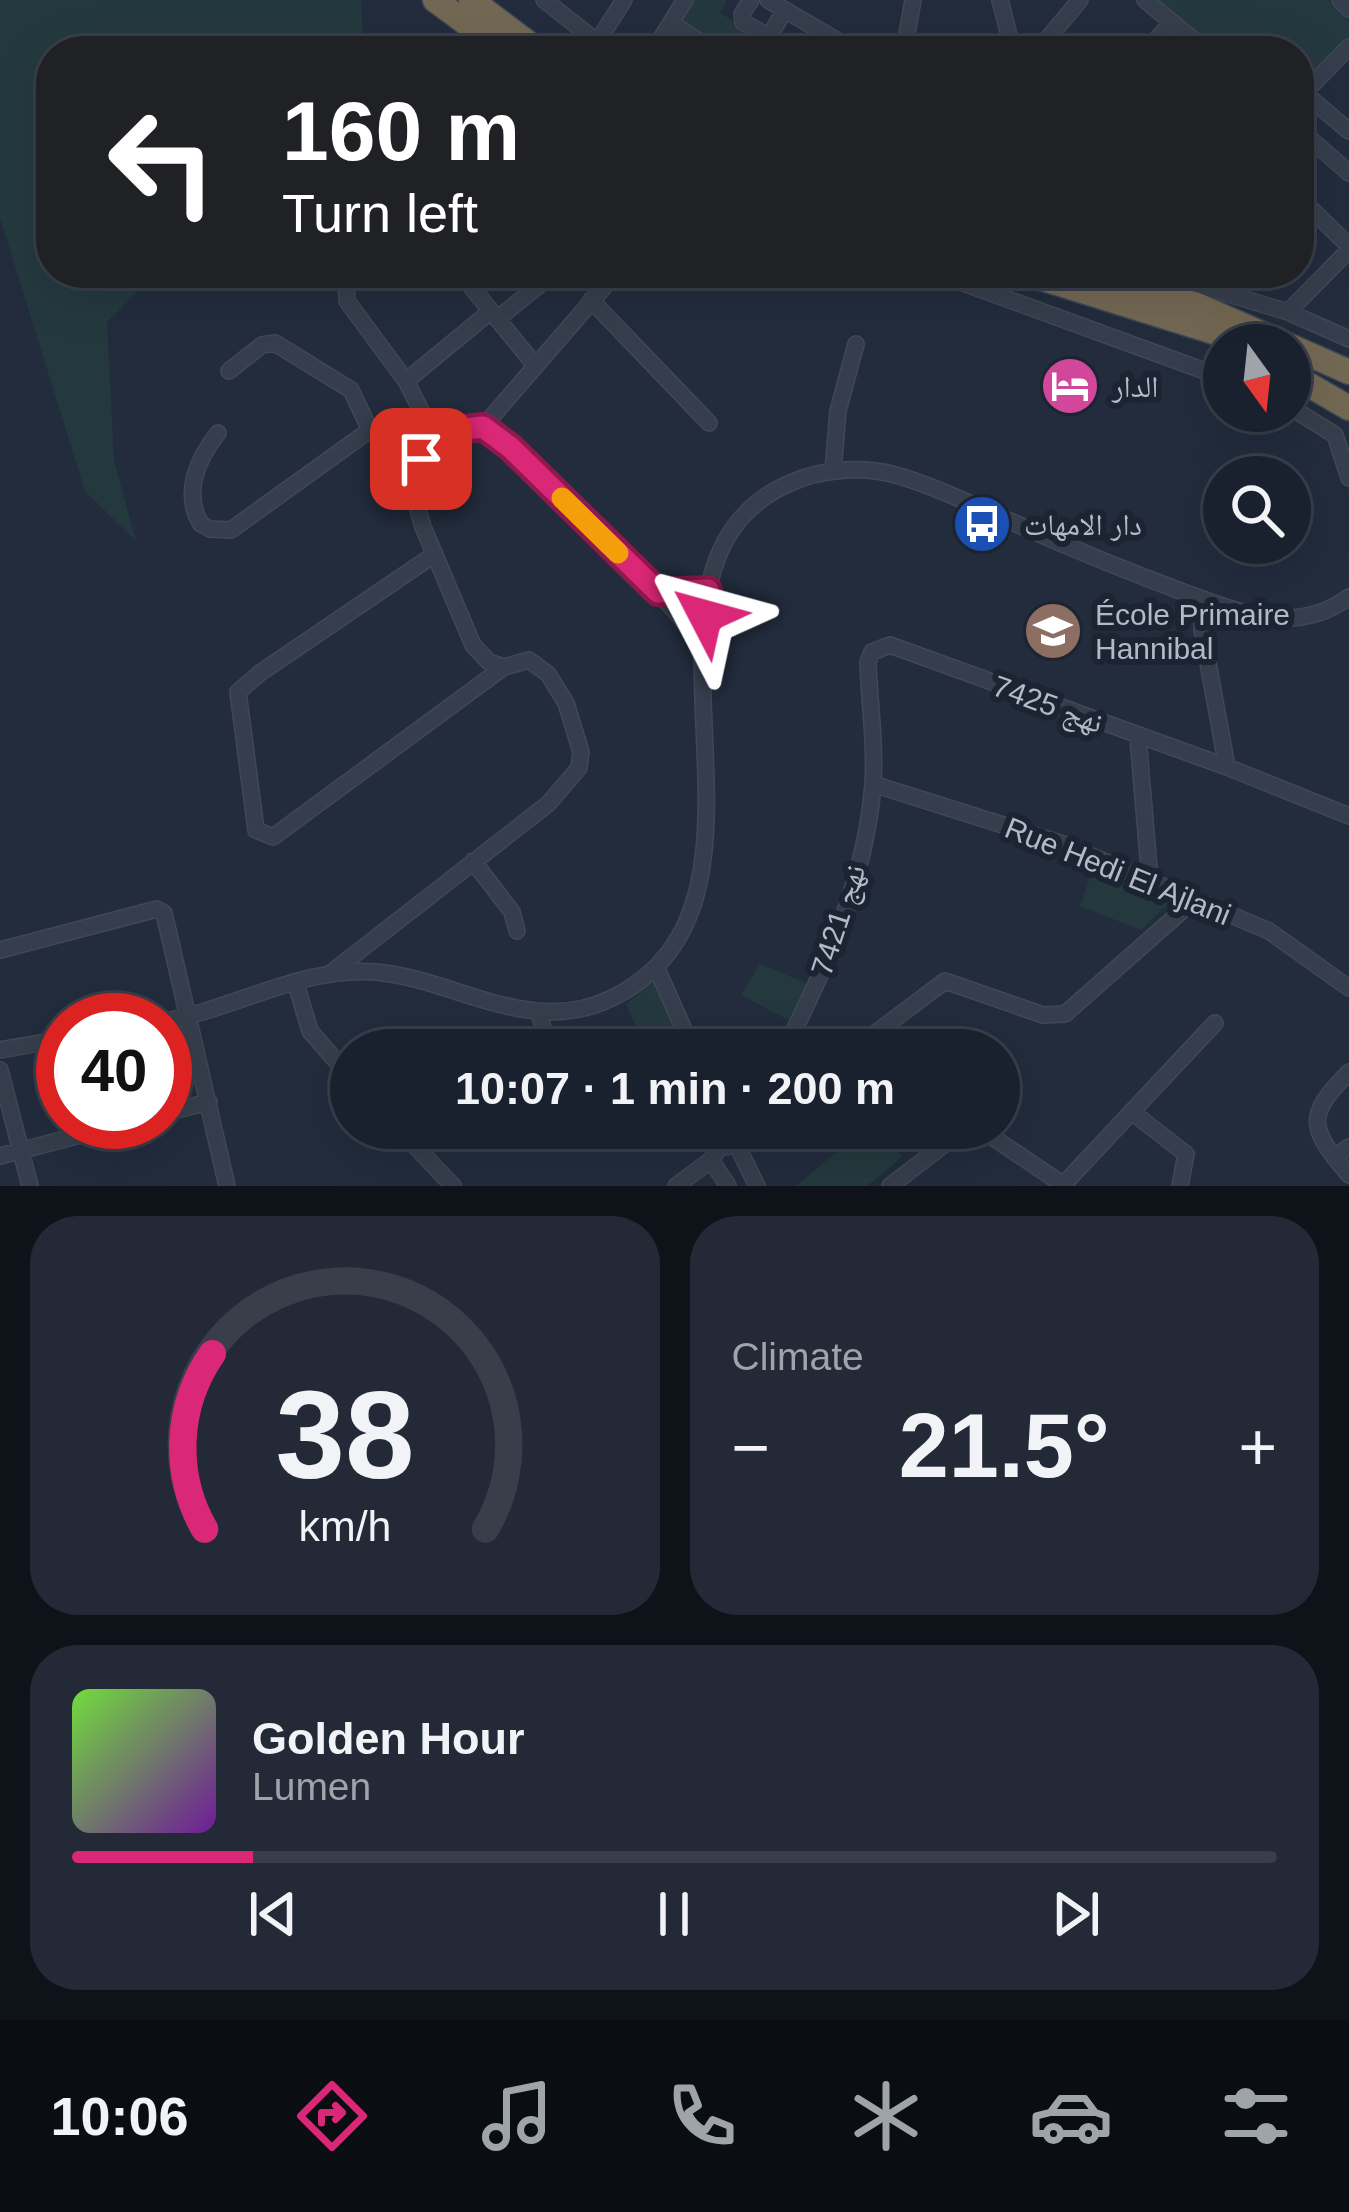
<!DOCTYPE html>
<html lang="en">
<head>
<meta charset="utf-8">
<style>
  body { margin:0; font-family:Helvetica,"Noto Naskh Arabic",sans-serif; background:#232936; color:#f1f3f6; height:100vh; display:flex; flex-direction:column; font-size:45px; white-space:nowrap }
  * { box-sizing:border-box; margin:0 }
  p { font-size:39px; color:#9fa3aa }
  .icon { flex:none; width:66px; height:66px; fill:none; stroke:currentColor; stroke-width:2; stroke-linecap:round; stroke-linejoin:round }
  .map { position:relative; height:1186px; overflow:hidden }
  .drawer { display:flex; flex-direction:column; gap:30px; padding:30px; background:#0e1219; flex:1 }
  .drawer>* { flex:none }
  .guide { position:absolute; left:36px; top:36px; width:1278px; height:252px; border-radius:48px; box-shadow:0 12px 48px #0002,0 0 0 3px #383e4a; background:#202124; color:#fff; overflow:hidden }
  .needle { width:78px; rotate:165deg }
  .fabs { position:absolute; left:1203px; top:324px; display:grid; gap:24px }
  .fabs a { display:grid; place-items:center; width:108px; height:108px; border-radius:50%; background:#1a212e; box-shadow:0 12px 48px #0002,0 0 0 3px #383e4a; font-size:60px }
  .speed { position:absolute; left:36px; top:993px; display:flex; gap:24px; font-size:60px; font-weight:700; text-align:center }
  .speed>* { display:grid; place-content:center; width:156px; height:156px; border-radius:50%; background:#1a212e; box-shadow:0 12px 48px #0002,0 0 0 3px #383e4a; line-height:1 }
  .speed .limit { border:18px solid #d22; background:#fff; color:#111 }
  .pin { position:absolute; display:grid; place-items:center; width:102px; height:102px; color:#fff; margin:-51px; border-radius:24px; box-shadow:0 6px 18px #0006 }
  .me { position:absolute; width:132px; margin:-66px; rotate:309deg; stroke-linejoin:round; filter:drop-shadow(0 0 9px #0008) }
  .turn { display:flex; align-items:center; gap:42px; height:252px; padding:0 48px; font-size:54px }
  .turn .icon { width:156px; height:156px; stroke-width:2.5 }
  .turn b { display:block; font-size:84px; line-height:102px }
  .big { font-size:90px; font-weight:700; line-height:1.1 }
  .drawer .widget { flex:1; display:flex; flex-direction:column; justify-content:center; gap:18px; min-width:0; padding:0 42px; border-radius:48px; background:#232936 }
  .drawer .dial { align-items:center; gap:0 }
  .dial svg { height:312px; overflow:visible; fill:none; stroke:#383e4a; stroke-width:7; stroke-linecap:round; text-anchor:middle }
  .dial text { fill:#f1f3f6; stroke:none }
  .song { display:flex; align-items:center; gap:36px }
  .cover { width:144px; height:144px; border-radius:18px; background:linear-gradient(135deg,hsl(100 70% 55%),hsl(280 70% 35%)) }
  .played { height:12px; border-radius:6px; background:linear-gradient(90deg,#db2777 15%,#383e4a 15%) }
  .keys { display:flex; justify-content:space-around; direction:ltr }
  .heat { display:flex; justify-content:space-between; align-items:center; font-size:66px; direction:ltr }
  .drawer .tiles { flex:1; display:grid; gap:30px; grid-template-columns:1fr 1fr }
  .widget:last-child { grid-column:span 2 }
  .trip { position:absolute; left:330px; top:1029px; width:690px; height:120px; border-radius:60px; background:#1a212e; box-shadow:0 12px 48px #0002,0 0 0 3px #383e4a; font-weight:700; line-height:120px; text-align:center }
  .dock { display:flex; height:192px; justify-content:space-around; align-items:center; background:#0a0d12; color:#9fa3aa }
  .dock .icon { width:84px; height:84px }
  .dock .on { color:#db2777 }
  .dock b { font-size:54px; color:#f1f3f6 }
  .map>svg:first-child { display:block }
  .green { fill:#24393e }
  .lines { fill:none; stroke-linecap:round; stroke-linejoin:round }
  .minor-casing { stroke:#404756; stroke-width:18 }
  .highway-casing { stroke:#3f4655; stroke-width:27 }
  .minor { stroke:#363e4d; stroke-width:15 }
  .highway { stroke:#736853; stroke-width:24 }
  .route-casing { stroke:#8e194d; stroke-width:30 }
  .route { stroke:#db2777; stroke-width:21 }
  .slow { stroke:#f59e0b; stroke-width:21 }
  .labels { text-anchor:middle; dominant-baseline:central; stroke-width:12; stroke-linejoin:round; paint-order:stroke }
  .poi-label { font-size:30px; fill:#b2b9c8; stroke:#1c2432; text-anchor:start }
  .street-label { font-size:30px; fill:#b2b9c8; stroke:#1c2432 }
</style>
</head>
<body>
<div class="map">
<svg width="1349" height="1186" viewBox="0 0 1349 1186">
  <rect width="100%" height="100%" fill="#222c3d"/>
  <path class="green" d="M0 0H361L364 51H51V273H156L107 322 114 461 136 541 85 491 0 218Z
    M692 0H727L720 13 758 36 749 51H727L680 21Z
    M1155 0H1328L1349 21V39L1299 91V51H1216Z
    M1093 869 1168 901 1167 905 1141 930 1080 906Z
    M760 964 808 984 792 1022 741 995Z
    M662 976 695 1050H646L626 1004Z
    M865 1128H879L902 1157 867 1186H796Z"/>
  <g class="lines">
    <defs>
      <path id="minor" d="M544 0 609 51
        M751 0 742 14 743 22 769 37
        M768 0 855 51
        M1000 0 1013 51
        M1145 0 1207 51
        M1340 0 1349 9
        M671 23 714 51
        M596 44 624 0
        M653 51 685 0
        M761 51 784 11
        M882 51 904 45
        M904 51 913 0
        M1054 51 1044 43 1080 0
        M1146 51 1172 22
        M1304 93 1349 131
        M1299 98 1349 47
        M1299 129 1349 173
        M1299 197 1349 246
        M346 273 347 301 406 381 432 432
        M460 273 534 364
        M936 273 1224 378
        M1158 273 1288 312 1349 339
        M591 300 709 423
        M1288 312 1349 250
        M497 319 543 282
        M229 371 262 345 275 343 351 390 370 430
        M406 381 491 311
        M1290 407 1335 435 1349 478
        M483 427 616 273
        M218 433C198 458 182 493 201 524L210 529 231 530 370 430 439 435
        M833 471 838 411 856 344
        M435 554 260 673 238 692 256 830 273 837 504 667
        M658 592 708 591
        M1202 599V630L1227 767
        M1138 737 1150 881
        M873 784 1063 844 1269 931 1349 988
        M473 861 512 912 517 931
        M0 950 157 909 164 913 227 1186
        M657 969 693 1050
        M332 972 548 804 579 768 581 752 566 703 548 674 529 660 504 667 489 662 473 645 423 527 413 492 421 459 439 435 469 427H483L495 434 658 592 703 643
        M296 984 310 1031 351 1078
        M540 1014 547 1050
        M165 1021C234 1009 304 966 375 972 456 979 530 1038 612 998 818 898 588 552 803 478 829 469 865 467 892 474 933 485 972 505 1010 521 1068 547 1126 571 1186 593 1241 613 1297 636 1349 597
        M0 1050 63 1039
        M784 1050C826 969 866 877 873 784 876 744 869 701 868 662L872 652 890 645 1227 767 1349 816
        M853 1050 945 981 1043 1015 1065 1014 1193 901
        M0 1070 30 1186
        M1349 1072C1305 1116 1309 1128 1349 1175
        M1132 1112 1186 1154 1180 1186
        M165 1113 209 1102
        M398 1128 453 1186
        M729 1129 757 1186
        M727 1147 754 1128
        M0 1156 130 1122
        M1334 1157 1349 1147
        M711 1160 728 1186
        M1063 1185 1215 1023
        M676 1186 711 1160 733 1128
        M890 1186 959 1133 985 1132 1065 1186"/>
      <path id="highway" d="M435 0 504 51
        M471 0 539 51
        M1025 273 1246 342
        M1092 273 1197 305 1349 372
        M1290 374 1349 408"/>
    </defs>
    <use href="#minor" class="minor-casing"/>
    <use href="#highway" class="highway-casing"/>
    <use href="#minor" class="minor"/>
    <use href="#highway" class="highway"/>
  </g>
  <g class="lines">
    <defs>
      <path id="route" d="M421 459 447 431 483 427 510 447 658 592 708 590 705 616"/>
    </defs>
    <use href="#route" class="route-casing"/>
    <use href="#route" class="route"/>
    <path class="slow" d="M562 498 618 553"/>
  </g>
  <defs>
    <symbol id="hotel-disc" viewBox="-11 -11 22 22"><circle r="9.5" fill="#d1479c" stroke="#1c2432"/><path d="M-6-4.5h1.5V1H6V5H4.5V3h-9V5H-6ZM-4 0a1.8 1.8 0 1 1 3.6 0ZM.5 0V-2.5h3Q6-2.5 6 0Z" fill="#fff"/></symbol>
    <symbol id="bus-disc" viewBox="-11 -11 22 22"><circle r="9.5" fill="#1a4fb4" stroke="#1c2432"/><path d="M-5-6H5V4H4V6H2V4H-2V6H-4V4H-5ZM-3.5-4V0h7V-4ZM-3.5 1.2v1.5H-2V1.2ZM2 1.2v1.5H3.5V1.2Z" fill="#fff"/></symbol>
    <symbol id="school-disc" viewBox="-11 -11 22 22"><circle r="9.5" fill="#8d6e63" stroke="#1c2432"/><path d="M0-5L7-2L0 1L-7-2ZM-4 1L0 2.5L4 1V4Q0 6-4 4Z" fill="#fff"/></symbol>
  </defs>
  <g fill-rule="evenodd">
    <use href="#hotel-disc" x="1037" y="353" width="66" height="66"/>
    <use href="#bus-disc" x="949" y="491" width="66" height="66"/>
    <use href="#school-disc" x="1020" y="598" width="66" height="66"/>
  </g>
  <g class="labels">
    <g class="poi-label">
      <text x="1112" y="386">الدار</text>
      <text x="1024" y="524">دار الامهات</text>
      <text x="1095" y="614">École Primaire<tspan x="1095" dy="34">Hannibal</tspan></text>
    </g>
    <g class="street-label">
      <text transform="translate(1048 704) rotate(20)">نهج 7425</text>
      <text transform="translate(1118 871) rotate(22)">Rue Hedi El Ajlani</text>
      <text transform="translate(838 920) rotate(-72)">نهج 7421</text>
    </g>
  </g>
</svg>
<div class="fabs">
<a><svg class="needle" viewBox="-14 -14 28 28"><path d="M0-13l5 13h-10z" fill="#e53935"/><path d="M0 13l5-13h-10z" fill="#9fa3aa"/></svg></a>
<a><svg class="icon" aria-label="search" viewBox="0 0 24 24"><circle cx="10" cy="10" r="6"/><path d="M15 15l6 6"/></svg></a>
</div>
<div class="speed"><div class="limit">40</div></div>
<div class="pin" style="left:421px;top:459px;background:#d93025"><svg class="icon" aria-label="arrive" viewBox="0 0 24 24"><path d="M6 21V4h12l-3 4 3 4H6"/></svg></div>
<svg class="me" style="left:705px;top:616px" viewBox="-20 -20 40 40"><path d="M0-17L14 15 0 8-14 15z" fill="#db2777" stroke="#fff" stroke-width="4"/></svg>
<div class="trip">10:07 · 1 min · 200 m</div>
<div class="guide">
<div class="turn"><svg class="icon" aria-label="left" viewBox="0 0 24 24"><path d="M17 20v-9H6M10 6l-5 5 5 5"/></svg><div><b>160 m</b>Turn left</div></div>
</div>
</div>
<section class="drawer">
<div class="tiles">
<div class="widget dial"><svg viewBox="0 0 100 80">
<path d="M14 69A42 42 0 1 1 86 69"/>
<path d="M14 69A42 42 0 0 1 16 24" stroke="#db2777"/>
<text x="50" y="56" font-size="32" font-weight="700">38</text>
<text x="50" y="72" font-size="11">km/h</text>
</svg></div>
<div class="widget"><p>Climate</p>
<div class="heat"><a>−</a><b class="big">21.5°</b><a>+</a></div>
</div>
<div class="widget">
<div class="song"><i class="cover"></i><div><b>Golden Hour</b><p>Lumen</p></div></div>
<div class="played"></div>
<div class="keys"><svg class="icon" aria-label="previous" viewBox="0 0 24 24"><path d="M18 5L8 12l10 7zM5 5v14"/></svg><svg class="icon" aria-label="pause" viewBox="0 0 24 24"><path d="M8 5v14M16 5v14"/></svg><svg class="icon" aria-label="next" viewBox="0 0 24 24"><path d="M6 5l10 7-10 7zM19 5v14"/></svg></div>
</div>
</div>
</section>
<nav class="dock">
<b>10:06</b>
<svg class="icon on" aria-label="directions" viewBox="0 0 24 24"><path d="M12 3l9 9-9 9-9-9zM9 14v-3h6M13 9l2 2-2 2"/></svg>
<svg class="icon" aria-label="music" viewBox="0 0 24 24"><path d="M9 18V5l10-2v13"/><circle cx="6" cy="18" r="3"/><circle cx="16" cy="16" r="3"/></svg>
<svg class="icon" aria-label="phone" viewBox="0 0 24 24"><path d="M5 4h4l2 5-3 2q2 4 5 5l2-3 5 2v4C11 20 4 13 5 4z"/></svg>
<svg class="icon" aria-label="climate" viewBox="0 0 24 24"><path d="M12 3v18M4 7l16 10M4 17L20 7"/></svg>
<svg class="icon" aria-label="car" viewBox="0 0 24 24"><path d="M5 17H2v-5l4-1 3-4h7l3 4 3 1v5h-3M9 17h6M6 11h13"/><circle cx="7" cy="17" r="2"/><circle cx="17" cy="17" r="2"/></svg>
<svg class="icon" aria-label="filters" viewBox="0 0 24 24"><path d="M4 7h16M4 17h16"/><circle cx="9" cy="7" r="2"/><circle cx="15" cy="17" r="2"/></svg>
</nav>
</body>
</html>
